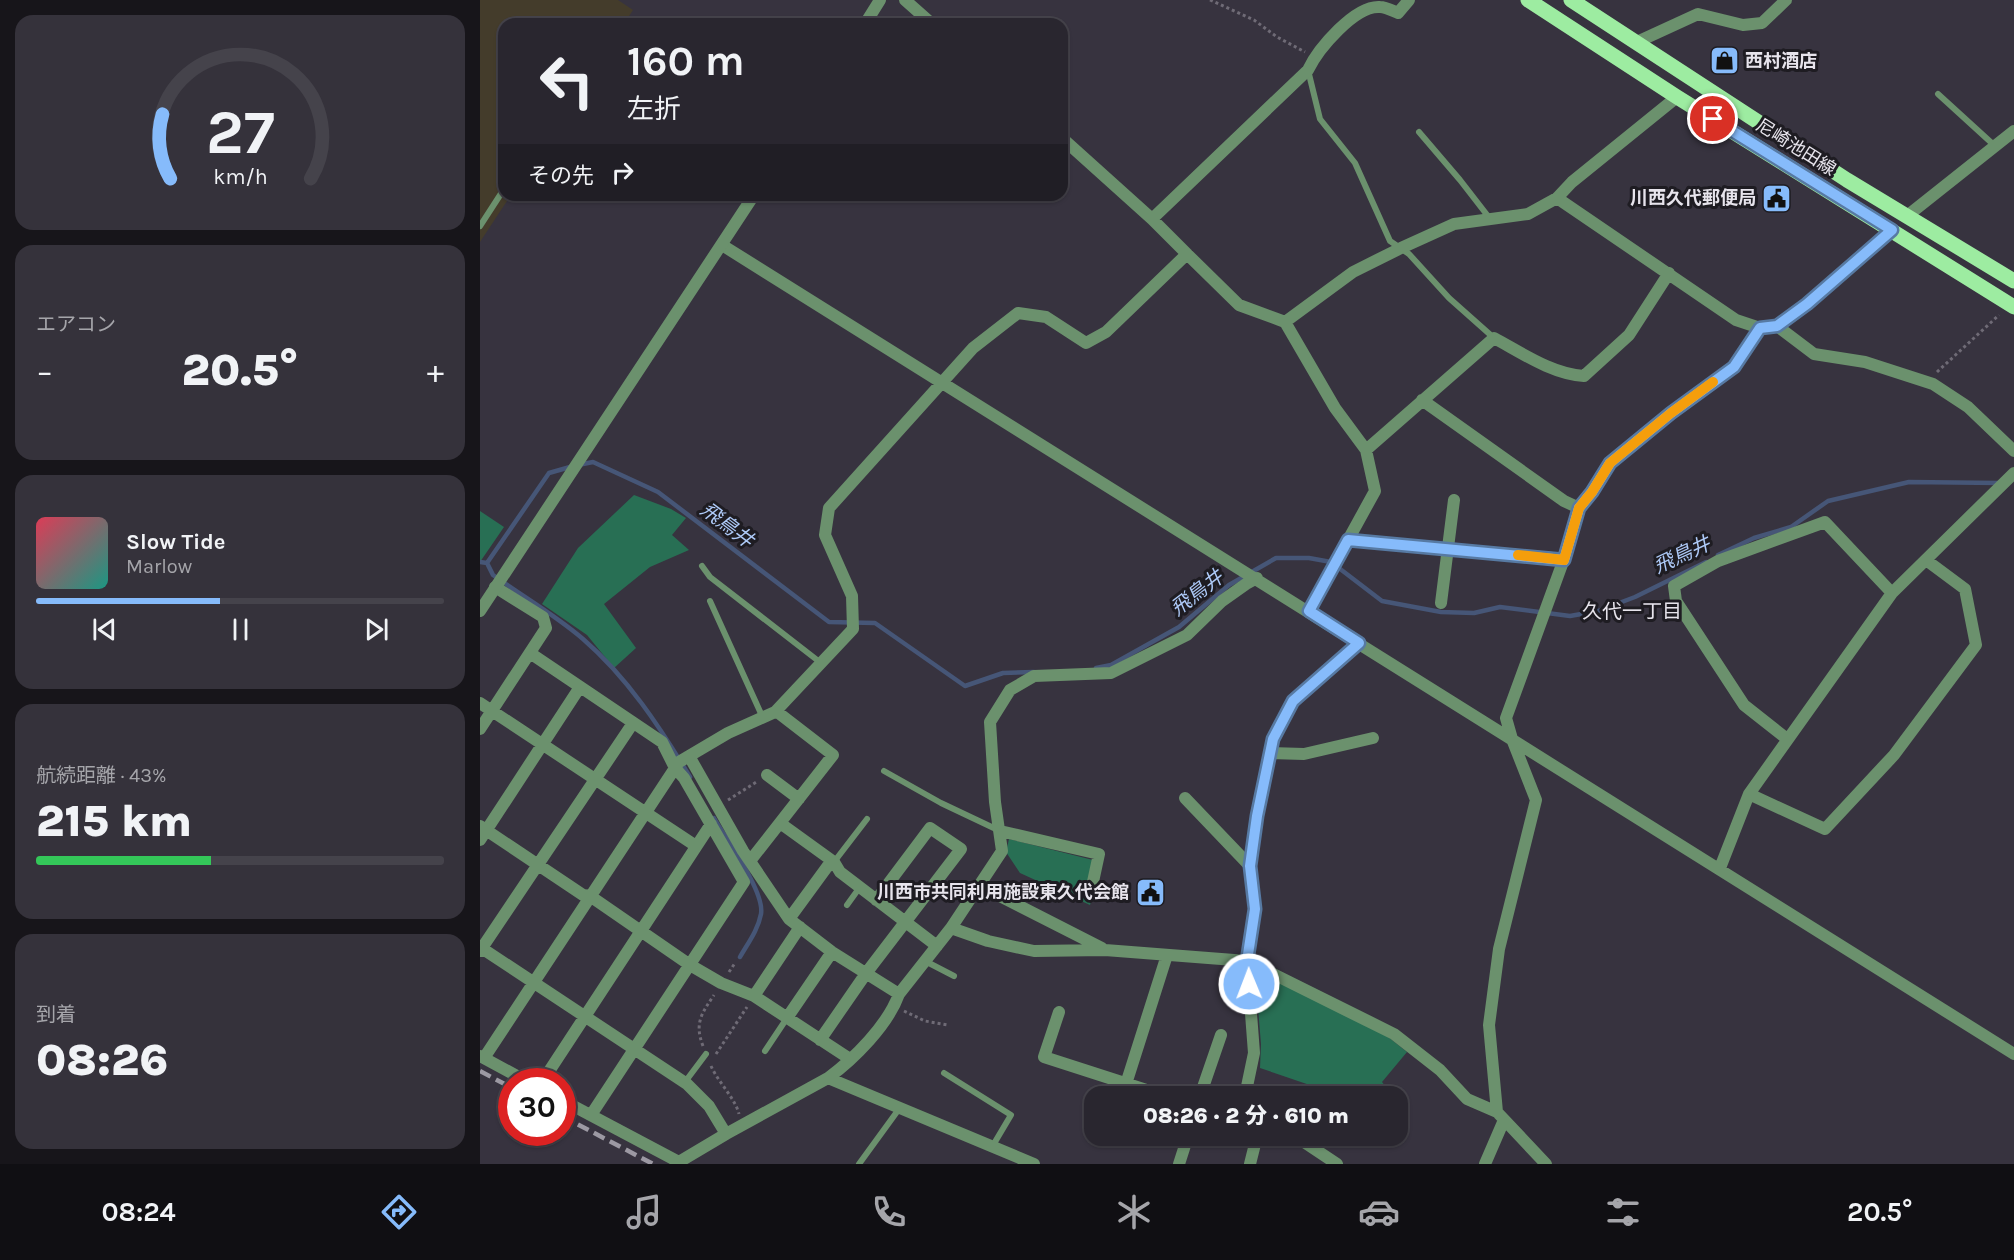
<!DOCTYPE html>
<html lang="ja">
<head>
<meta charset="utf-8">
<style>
  body { margin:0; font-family:Karla,"Noto Sans JP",sans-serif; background:#35323b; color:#f1f3f6; height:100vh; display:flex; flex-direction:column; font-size:22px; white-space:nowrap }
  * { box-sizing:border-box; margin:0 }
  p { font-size:20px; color:#a5a5aa }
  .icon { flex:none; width:33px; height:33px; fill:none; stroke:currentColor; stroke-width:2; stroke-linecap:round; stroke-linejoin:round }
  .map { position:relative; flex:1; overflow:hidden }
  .details { display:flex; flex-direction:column; gap:15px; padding:15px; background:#17151a; width:480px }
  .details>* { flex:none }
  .guide { position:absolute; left:18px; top:18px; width:570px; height:183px; border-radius:18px; box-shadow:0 2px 4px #0004,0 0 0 2px #45434b; background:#29262f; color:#f1f3f6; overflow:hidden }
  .speed { position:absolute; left:18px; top:1068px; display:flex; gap:12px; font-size:30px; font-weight:700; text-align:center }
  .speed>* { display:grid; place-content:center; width:78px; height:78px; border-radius:50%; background:#29262f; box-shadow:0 2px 4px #0004,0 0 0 2px #45434b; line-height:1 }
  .speed .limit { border:9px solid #d22; background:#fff; color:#111 }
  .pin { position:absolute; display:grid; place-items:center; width:51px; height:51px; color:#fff; margin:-26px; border:3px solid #fff; border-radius:50%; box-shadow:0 2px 6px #0007 }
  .me { position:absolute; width:66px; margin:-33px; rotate:359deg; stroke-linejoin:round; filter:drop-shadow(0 0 4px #0008) }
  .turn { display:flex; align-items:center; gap:21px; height:126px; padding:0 30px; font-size:27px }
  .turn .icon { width:78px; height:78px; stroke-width:2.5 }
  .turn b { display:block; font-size:42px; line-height:51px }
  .then { display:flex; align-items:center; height:57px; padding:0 30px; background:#0003; gap:12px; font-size:22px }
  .big { font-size:45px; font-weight:800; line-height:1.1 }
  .details .widget { flex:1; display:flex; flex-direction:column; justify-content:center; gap:9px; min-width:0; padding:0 21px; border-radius:18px; background:#35323b }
  .details .dial { align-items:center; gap:0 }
  .dial svg { height:156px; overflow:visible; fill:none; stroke:#45434b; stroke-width:7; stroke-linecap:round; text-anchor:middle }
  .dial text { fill:#f1f3f6; stroke:none }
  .song { display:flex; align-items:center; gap:18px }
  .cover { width:72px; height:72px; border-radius:9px; background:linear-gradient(135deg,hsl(350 70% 55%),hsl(170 70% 35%)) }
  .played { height:6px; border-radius:3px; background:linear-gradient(90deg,#86bbfb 45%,#45434b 45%) }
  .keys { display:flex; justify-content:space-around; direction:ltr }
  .heat { display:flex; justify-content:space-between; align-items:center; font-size:33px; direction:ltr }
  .charge { height:9px; border-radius:4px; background:linear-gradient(90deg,#34c759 43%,#45434b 0) }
  .trip { position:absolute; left:604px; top:1086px; width:324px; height:60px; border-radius:18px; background:#29262f; box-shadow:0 2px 4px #0004,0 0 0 2px #45434b; font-weight:800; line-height:60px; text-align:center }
  .tabs { display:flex; height:96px; justify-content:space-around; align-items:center; background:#100f13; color:#a5a5aa }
  .tabs .icon { width:42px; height:42px }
  .tabs .selected { color:#86bbfb }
  .tabs b { font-size:27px; color:#f1f3f6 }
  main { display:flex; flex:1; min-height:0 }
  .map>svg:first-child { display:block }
  .industrial { fill:#443c2b }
  .green { fill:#286f54 }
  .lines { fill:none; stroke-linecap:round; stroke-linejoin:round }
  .stream { stroke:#465677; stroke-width:4.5 }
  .path { stroke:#6f6b76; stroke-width:3; stroke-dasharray:3 3; stroke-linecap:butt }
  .service { stroke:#6b916d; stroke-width:6 }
  .minor { stroke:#6b916d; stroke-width:12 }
  .tertiary { stroke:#6b916d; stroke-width:12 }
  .primary { stroke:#9deca1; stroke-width:15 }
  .rail { stroke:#9c99a3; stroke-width:4.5; stroke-dasharray:12 6; stroke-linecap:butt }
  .route-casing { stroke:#577aa3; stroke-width:15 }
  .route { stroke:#86bbfb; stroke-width:10 }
  .slow { stroke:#f59e0b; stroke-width:10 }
  .labels { text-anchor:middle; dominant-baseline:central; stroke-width:6; stroke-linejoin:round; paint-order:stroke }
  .poi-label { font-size:18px; font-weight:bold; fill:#e7e4ec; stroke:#1e1c22; text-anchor:end }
  .street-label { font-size:18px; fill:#e7e4ec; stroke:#1e1c22 }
  .water-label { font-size:20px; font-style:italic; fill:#aecaf8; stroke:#1e1c22 }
  .neighbourhood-label { font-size:20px; fill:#e7e4ec; stroke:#1e1c22 }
</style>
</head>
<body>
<main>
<section class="details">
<div class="widget dial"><svg viewBox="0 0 100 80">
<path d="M14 69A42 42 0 1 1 86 69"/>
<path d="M14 69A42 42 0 0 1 10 36" stroke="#86bbfb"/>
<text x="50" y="56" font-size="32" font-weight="700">27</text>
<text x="50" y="72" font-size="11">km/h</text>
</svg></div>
<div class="widget"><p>エアコン</p>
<div class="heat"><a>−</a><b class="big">20.5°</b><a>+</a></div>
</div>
<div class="widget">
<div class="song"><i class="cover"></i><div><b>Slow Tide</b><p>Marlow</p></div></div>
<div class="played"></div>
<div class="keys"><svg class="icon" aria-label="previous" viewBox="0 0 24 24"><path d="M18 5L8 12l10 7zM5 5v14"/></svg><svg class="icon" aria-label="pause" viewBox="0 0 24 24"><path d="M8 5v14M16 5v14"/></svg><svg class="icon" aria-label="next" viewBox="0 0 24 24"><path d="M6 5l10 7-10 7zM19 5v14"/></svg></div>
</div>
<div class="widget"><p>航続距離 · 43%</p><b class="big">215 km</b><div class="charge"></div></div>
<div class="widget"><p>到着</p><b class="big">08:26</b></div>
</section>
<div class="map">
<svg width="1534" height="1164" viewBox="0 0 1534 1164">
  <rect width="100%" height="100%" fill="#37333f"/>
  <path class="industrial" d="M0 0H138L153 10 144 24H24V195H31L0 242Z"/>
  <path class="green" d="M154 495 191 509 206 518 192 535 209 550 170 567 124 604 156 648 134 668 107 635 62 604 98 548Z
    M0 511 24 527 0 562Z
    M529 839 621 862 610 905 540 873 526 852Z
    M793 978 907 1036 927 1052 902 1082 906 1087 898 1096H862L780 1068 781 1044 776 984Z"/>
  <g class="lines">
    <path class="stream" d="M98 465 113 462 178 492 349 622 395 623 485 686 523 673 554 672
      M1238 555 1274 538 1311 527 1348 501 1429 482 1520 483
      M0 562 7 563 69 473 90 467
      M7 563 13 575C42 596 75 615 103 639 147 677 180 727 210 777
      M616 668 631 665 699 627 749 585 796 558H829L851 562 902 601 961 612 994 613 1020 607 1090 616 1118 611 1155 597 1226 562
      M234 818C246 839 285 892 281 914 278 930 268 943 260 957"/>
    <path class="path" d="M730 0 774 20 797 37 825 52
      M1457 372 1519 315
      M248 800 278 781
      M249 972 255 963
      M424 1011 445 1021 468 1025
      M223 1046C214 1023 222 1013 234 995
      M236 1054 267 1007
      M231 1066C238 1082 255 1098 259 1114"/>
    <path class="service" d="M828 70 840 119 875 163 910 241 929 254 969 298 1014 338
      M1458 94 1515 146
      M939 132 980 180 1011 220
      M0 226 24 189
      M222 566 230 577 341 663
      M230 601 283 718
      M404 771 461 803 518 830
      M354 862 387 819
      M367 905 380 887
      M445 961 474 976
      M285 1051 307 1018
      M464 1073 531 1115 512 1147
      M205 1082 226 1054
      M379 1164 419 1109"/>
    <path class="minor" d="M425 0 452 24
      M1157 42 1218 14 1263 25 1282 23 1306 0
      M1077 198 1256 320 1280 328
      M1427 216 1534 131
      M672 219 828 70C838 49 875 5 900 7 906 7 913 11 918 13L929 0
      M242 245 1534 1054
      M707 254 759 305 805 322 873 272 921 248 974 224 1048 214 1077 198 1092 182 1197 97
      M805 322 855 408 886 450 895 491 829 611
      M1297 326 1334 354 1385 362 1453 384 1488 407 1534 451
      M942 400 1084 501 1099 508
      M886 450 1014 338C1042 353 1072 374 1104 376L1149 335 1189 273
      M868 540 1084 559
      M961 603 974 500
      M50 653 182 742 195 768 204 778 264 882 111 1115
      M0 703 216 846
      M0 729 66 628 63 617 15 587
      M1307 739 1264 705 1196 601 1194 586 1238 561 1345 522 1412 593
      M790 753 824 754 893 738
      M209 756 263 851 309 919 352 952 419 994
      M287 775 319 799
      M1269 794 1345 829 1414 755 1496 645 1485 589 1446 560
      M705 798 770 866
      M300 823 354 862 360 872 457 946
      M0 826 103 895 110 896 210 965 241 983 274 996 370 1059
      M520 831 619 854 611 891
      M0 840 100 687
      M270 861 353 755 296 711
      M1240 868 1269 794 1412 593 1534 473
      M500 886 622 948
      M309 919 347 867 354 862
      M471 928 522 851 515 802 510 722 530 690 554 676 631 673 707 635 742 601 766 584 777 578
      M0 947 207 1084 229 1106 246 1134
      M0 951 153 723
      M274 996 320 927
      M579 1012 564 1057 685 1096
      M307 1018 352 952
      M340 1040 387 972 481 849 450 828 396 900
      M0 1056 48 1082
      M4 1058 199 762 248 733 295 712 373 629 372 596 345 535 349 508 493 348 538 313 566 317 606 343 626 332 707 254 672 219 582 138
      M348 1078C374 1059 408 1025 419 994L471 928 508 941 554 951 625 950 767 961 914 1034 960 1070 987 1099 1017 1112
      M62 1082 231 824
      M646 1084 687 955
      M720 1096 741 1035
      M765 1096 774 1053 767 961 775 909 770 866 777 816 793 739 813 701 879 643
      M82 1100 199 1162 246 1134 348 1078 554 1164
      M815 1136 857 1164
      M699 1164 708 1136
      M770 1164 777 1136
      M1005 1164 1024 1120
      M1066 1164 1017 1112 1009 1025 1019 949 1056 800 1032 739 1026 718 1084 559 1099 508 1112 492 1130 463 1191 413 1254 367 1280 328 1297 326 1327 304 1412 230"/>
    <path class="tertiary" d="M385 24 400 0
      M0 611 274 195"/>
    <path class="primary" d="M1048 0 1197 97 1534 307
      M1091 0 1367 180 1534 281"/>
    <path class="rail" d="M0 1071 32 1088
      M82 1116 173 1164"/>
  </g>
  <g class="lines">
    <defs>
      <path id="route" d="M769 984 767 961 775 909 770 866 777 816 793 739 813 701 879 643 829 611 868 540 1084 560 1099 508 1112 492 1130 463 1191 413 1254 367 1280 328 1297 326 1327 304 1412 230 1233 119"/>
    </defs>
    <use href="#route" class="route-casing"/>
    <use href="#route" class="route"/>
    <path class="slow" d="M1038 555 1084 560 1099 508 1112 492 1130 463 1191 413 1233 382"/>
  </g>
  <defs>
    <symbol id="shop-square" viewBox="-11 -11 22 22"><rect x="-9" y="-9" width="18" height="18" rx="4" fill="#86bbfb" stroke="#1e1c22"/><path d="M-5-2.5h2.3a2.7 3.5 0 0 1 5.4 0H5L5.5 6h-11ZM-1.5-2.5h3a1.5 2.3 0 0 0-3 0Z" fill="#111"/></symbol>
    <symbol id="civic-square" viewBox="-11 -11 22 22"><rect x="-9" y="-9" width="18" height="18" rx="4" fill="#86bbfb" stroke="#1e1c22"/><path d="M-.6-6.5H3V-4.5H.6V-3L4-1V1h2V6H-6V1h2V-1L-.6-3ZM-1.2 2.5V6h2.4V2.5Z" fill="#111"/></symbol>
  </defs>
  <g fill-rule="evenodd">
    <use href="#shop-square" x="1228" y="44" width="33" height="33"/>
    <use href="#civic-square" x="1280" y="182" width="33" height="33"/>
    <use href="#civic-square" x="654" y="876" width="33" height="33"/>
  </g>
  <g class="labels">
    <g class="poi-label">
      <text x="1265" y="61" text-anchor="start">西村酒店</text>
      <text x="1276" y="198">川西久代郵便局</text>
      <text x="649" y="892">川西市共同利用施設東久代会館</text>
    </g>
    <g class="street-label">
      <text transform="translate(1316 147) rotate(32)">尼崎池田線</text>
    </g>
    <g class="water-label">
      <text transform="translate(247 525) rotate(37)">飛鳥井</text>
      <text transform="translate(1202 555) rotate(-25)">飛鳥井</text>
      <text transform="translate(717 593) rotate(-38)">飛鳥井</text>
    </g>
    <g class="neighbourhood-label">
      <text x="1152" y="611">久代一丁目</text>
    </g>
  </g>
</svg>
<div class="speed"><div class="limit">30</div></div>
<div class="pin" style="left:1233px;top:119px;background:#d93025"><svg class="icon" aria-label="arrive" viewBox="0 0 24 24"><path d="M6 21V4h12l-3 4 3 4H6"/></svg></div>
<svg class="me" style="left:769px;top:984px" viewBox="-20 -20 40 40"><circle r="17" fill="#86bbfb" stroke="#fff" stroke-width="3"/><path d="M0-11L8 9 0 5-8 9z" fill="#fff"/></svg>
<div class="trip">08:26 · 2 分 · 610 m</div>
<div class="guide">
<div class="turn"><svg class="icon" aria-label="left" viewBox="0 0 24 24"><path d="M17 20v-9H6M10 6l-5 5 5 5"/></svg><div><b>160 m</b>左折</div></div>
<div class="then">その先<svg class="icon" aria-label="right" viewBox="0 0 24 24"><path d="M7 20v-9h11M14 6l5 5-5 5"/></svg></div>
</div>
</div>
</main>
<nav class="tabs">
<b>08:24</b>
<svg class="icon selected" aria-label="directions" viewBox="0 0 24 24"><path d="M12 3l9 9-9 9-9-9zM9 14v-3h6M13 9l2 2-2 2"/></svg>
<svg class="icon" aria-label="music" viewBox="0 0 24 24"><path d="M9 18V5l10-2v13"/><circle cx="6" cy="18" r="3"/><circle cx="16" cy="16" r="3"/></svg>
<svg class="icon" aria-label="phone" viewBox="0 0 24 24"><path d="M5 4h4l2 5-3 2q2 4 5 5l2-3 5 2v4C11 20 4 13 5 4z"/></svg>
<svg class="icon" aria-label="climate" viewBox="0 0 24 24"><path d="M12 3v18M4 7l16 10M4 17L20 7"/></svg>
<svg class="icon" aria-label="car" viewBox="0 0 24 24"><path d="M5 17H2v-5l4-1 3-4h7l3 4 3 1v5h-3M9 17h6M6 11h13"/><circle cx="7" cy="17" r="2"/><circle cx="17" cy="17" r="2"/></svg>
<svg class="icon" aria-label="filters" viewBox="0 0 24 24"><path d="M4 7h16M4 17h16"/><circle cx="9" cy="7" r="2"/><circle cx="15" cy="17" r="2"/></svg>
<b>20.5°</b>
</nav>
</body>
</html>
